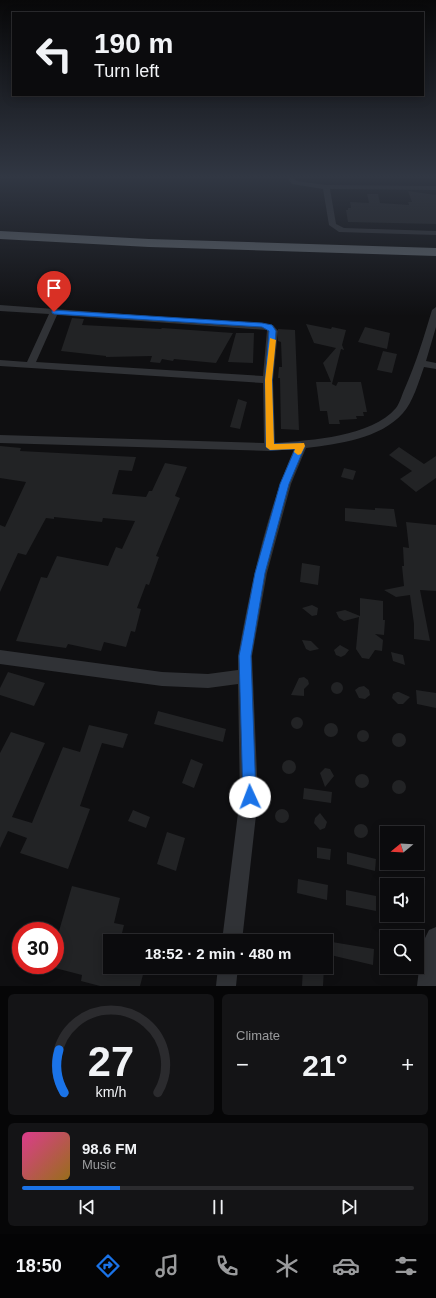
<!DOCTYPE html>
<html lang="en">
<head>
<meta charset="utf-8">
<style>
  body { margin:0; font-family:Arial,sans-serif; background:#141416; color:#f1f3f6; height:100vh; display:flex; flex-direction:column; font-size:15px; white-space:nowrap }
  * { box-sizing:border-box; margin:0 }
  p { font-size:13px; color:#9a9b9d }
  .icon { flex:none; width:22px; height:22px; fill:none; stroke:currentColor; stroke-width:2; stroke-linecap:round; stroke-linejoin:round }
  .map { position:relative; height:986px; overflow:hidden }
  .side { display:flex; flex-direction:column; gap:8px; padding:8px; background:#060607; flex:1 }
  .side>* { flex:none }
  .guide { position:absolute; left:12px; top:12px; width:412px; height:84px; border-radius:0px; box-shadow:0 2px 10px #0003,0 0 0 1px #2b2b2e; background:#0b0b0d; color:#f1f3f6; overflow:hidden }
  .needle { width:26px; rotate:252deg }
  .tools { position:absolute; left:380px; top:826px; display:grid; gap:8px }
  .tools a { display:grid; place-items:center; width:44px; height:44px; border-radius:0px; background:#0b0b0d; box-shadow:0 2px 10px #0003,0 0 0 1px #2b2b2e; font-size:20px }
  .speed { position:absolute; left:12px; top:922px; display:flex; gap:8px; font-size:20px; font-weight:700; text-align:center }
  .speed>* { display:grid; place-content:center; width:52px; height:52px; border-radius:50%; background:#0b0b0d; box-shadow:0 2px 10px #0003,0 0 0 1px #2b2b2e; line-height:1 }
  .speed .limit { border:6px solid #d22; background:#fff; color:#111 }
  .pin { position:absolute; display:grid; place-items:center; width:34px; height:34px; color:#fff; margin:-41px -17px; border-radius:50% 50% 50% 0; rotate:-45deg; box-shadow:0 0 4px #0007 }
  .pin .icon { rotate:45deg }
  .me { position:absolute; width:44px; margin:-22px; rotate:358deg; stroke-linejoin:round; filter:drop-shadow(0 0 3px #0008) }
  .turn { display:flex; align-items:center; gap:14px; height:84px; padding:0 16px; font-size:18px }
  .turn .icon { width:52px; height:52px; stroke-width:2.5 }
  .turn b { display:block; font-size:28px; line-height:34px }
  .big { font-size:30px; font-weight:700; line-height:1.1 }
  .side .tile { flex:1; display:flex; flex-direction:column; justify-content:center; gap:6px; min-width:0; padding:0 14px; border-radius:6px; background:#141416 }
  .side .dial { align-items:center; gap:0 }
  .dial svg { height:104px; overflow:visible; fill:none; stroke:#2b2b2e; stroke-width:7; stroke-linecap:round; text-anchor:middle }
  .dial text { fill:#f1f3f6; stroke:none }
  .song { display:flex; align-items:center; gap:12px }
  .cover { width:48px; height:48px; border-radius:6px; background:linear-gradient(135deg,hsl(330 70% 55%),hsl(40 70% 35%)) }
  .played { height:4px; border-radius:2px; background:linear-gradient(90deg,#1a73e8 25%,#2b2b2e 25%) }
  .keys { display:flex; justify-content:space-around; direction:ltr }
  .heat { display:flex; justify-content:space-between; align-items:center; font-size:22px; direction:ltr }
  .side .tiles { flex:1; display:grid; gap:8px; grid-template-columns:1fr 1fr }
  .tile:last-child { grid-column:span 2 }
  .trip { position:absolute; left:103px; top:934px; width:230px; height:40px; border-radius:0px; background:#0b0b0d; box-shadow:0 2px 10px #0003,0 0 0 1px #2b2b2e; font-weight:700; line-height:40px; text-align:center }
  .dock { display:flex; height:64px; justify-content:space-around; align-items:center; background:#040405; color:#9a9b9d }
  .dock .icon { width:28px; height:28px }
  .dock .on { color:#1a73e8 }
  .dock b { font-size:18px; color:#f1f3f6 }
  .map>svg:first-child { display:block }
  .building { fill:#222325 }
  .lines { fill:none; stroke-linecap:round; stroke-linejoin:round }
  .street { fill:#303236; fill-rule:evenodd }
  .highway { fill:#5b6167; fill-rule:evenodd }
  .route { fill:#1a73e8; stroke:#114b97 }
  .slow { fill:#f59e0b }
</style>
</head>
<body>
<div class="map">
<svg width="436" height="986" viewBox="0 0 436 986">
  <rect width="100%" height="100%" fill="#0f0f11"/>
  <path class="building" d="M408 191 436 195V224L348 222 346 210H348V208H351L350 202 369 203 367 194H378L380 203 409 205 408 202H412Z
    M72 318 84 319 82 325 161 329 162 328 233 333 216 363 174 359 173 361 162 359 160 363 150 362 152 356 106 357V356L61 351Z
    M306 324 331 329 332 327 346 330 342 345 344 350 341 349 332 384 336 386 338 382H361L367 412H363L364 416H356L357 419 339 420 340 424H329L327 411H320L316 382H331L323 363 336 348 314 343Z
    M365 327 390 333 387 349 358 342Z
    M278 329 295 330 299 430 281 429 280 378H278L279 367H282L281 342 278 341Z
    M236 333H254L253 363 228 362Z
    M383 351 397 354 392 373 377 370Z
    M238 399 247 402 240 429 230 427Z
    M0 446 21 448 20 451 136 457 132 471 119 470 112 494 146 497 149 491H152L165 463 187 467 175 496 180 498 156 556 159 557 149 585 146 584 137 608 141 609 135 632 131 631 126 647 104 642 101 651 68 644 66 648 16 641 41 577 47 578 57 556 108 566 116 547 122 549 135 521 103 518 102 522 54 517V519L46 518 26 555 18 553 0 592V525L5 527 26 482 0 478Z
    M399 447 424 464 436 456V478L416 492 400 479 412 471 389 455Z
    M344 468 356 471 353 480 341 477Z
    M345 508 375 510V508L394 509 397 527 345 521Z
    M406 522 436 525V591L420 590 430 641 414 639V624L410 595 396 597 384 590 404 586 402 566H404L403 547 409 548Z
    M302 563 320 566 318 585 300 582Z
    M360 598 383 601V620H385L384 635 375 634 383 640 382 651 375 650 369 659 362 658 356 649 359 617 344 621 339 618 336 612 345 610 360 616Z
    M312 605 318 608 317 615 312 616 302 608Z
    M302 640 311 641 319 649 310 651 306 649Z
    M340 645 349 650 345 655 341 657 336 655 334 650Z
    M391 652 403 655 405 665 393 661Z
    M8 672 45 683 34 706 0 695V688Z
    M304 677 308 680 309 684 304 689V696L291 695 299 678Z
    M331 688a6 6 0 1 1 12 0a6 6 0 1 1-12 0Z
    M364 686 369 690 370 695 365 699 359 698 355 690 359 687Z
    M416 690 436 693V708L417 704Z
    M397 692H399L410 697 403 704H398L392 698 393 694Z
    M158 711 226 729 223 742 154 724Z
    M291 723a6 6 0 1 1 12 0a6 6 0 1 1-12 0Z
    M324 730a7 7 0 1 1 14 0a7 7 0 1 1-14 0Z
    M89 725 128 734 123 748 102 743 80 806 90 809 68 869 20 853 27 838 8 831 0 848V753L11 732 45 743 12 817 32 823 63 747 80 752Z
    M357 736a6 6 0 1 1 12 0a6 6 0 1 1-12 0Z
    M392 740a7 7 0 1 1 14 0a7 7 0 1 1-14 0Z
    M191 759 203 764 194 788 182 783Z
    M282 767a7 7 0 1 1 14 0a7 7 0 1 1-14 0Z
    M325 768 330 769 334 776 325 787 320 773Z
    M355 781a7 7 0 1 1 14 0a7 7 0 1 1-14 0Z
    M392 787a7 7 0 1 1 14 0a7 7 0 1 1-14 0Z
    M304 788 332 792 331 803 303 799Z
    M275 816a7 7 0 1 1 14 0a7 7 0 1 1-14 0Z
    M133 810 150 817 146 828 128 821Z
    M320 813 327 822 325 828 320 830 314 823 315 818Z
    M354 831a7 7 0 1 1 14 0a7 7 0 1 1-14 0Z
    M167 832 185 838 176 871 157 864Z
    M317 847 331 849 330 860 317 858Z
    M347 852 376 859 375 871 347 864Z
    M298 879 328 885 327 900 297 893Z
    M72 886 120 898 114 923 124 925 120 941H110V967H145L140 986H100L81 981 82 975 55 968V945Z
    M346 890 376 896V911L346 905Z
    M326 941 374 949 373 965 326 954Z
    M303 967H324L323 986H302Z"/>
  <g class="lines">
    <path class="street" d="M287 177H294L296 181 326 185 436 186V190L330 189 336 224 344 228 436 231V235L339 232 329 225 323 189 292 184Z
      M0 305 273 325 278 331 273 380 275 443C312 440 371 437 396 408 400 403 402 394 405 388 416 363 424 337 432 310L436 307V327L426 361 436 363V369L424 367C419 381 413 402 403 413 380 439 338 444 306 448L291 484 267 573 252 656 258 797 242 941H222L240 797 238 684 208 688 162 686 0 664V650L162 672 208 674 238 670V656C251 585 265 516 294 449L270 451 0 443V435L264 443 263 383 0 366V360L27 362 49 314 0 311ZM57 315 267 330 263 376 36 362Z
      M436 927V986H417L422 944 429 930Z
      M218 967H238L236 986H216Z"/>
    <path class="highway" d="M0 231 149 239 436 248V256L149 247 0 239Z"/>
  </g>
  <linearGradient id="sky" x2="0" y2="1"><stop stop-color="#080809"/><stop offset="0.56" stop-color="#313743"/><stop offset="1" stop-color="#313743" stop-opacity="0"/></linearGradient>
  <rect width="436" height="316" fill="url(#sky)"/>
  <path class="route" d="M52 310 262 323 272 325 276 331 272 380 274 444 301 443 305 446 289 484 265 573 251 656 256 797 254 802 250 804 245 802 243 797 239 656 255 573 280 484 295 449 270 450 266 447 265 380 269 331 262 327 54 314 52 313Z"/>
  <path class="slow" d="M270 338 276 340 272 380 274 444 304 443 305 446 301 454 298 455 294 452 295 449 270 450 266 447 265 380Z"/>
</svg>
<div class="tools">
<a><svg class="needle" viewBox="-14 -14 28 28"><path d="M0-13l5 13h-10z" fill="#e53935"/><path d="M0 13l5-13h-10z" fill="#9a9b9d"/></svg></a>
<a><svg class="icon" aria-label="sound" viewBox="0 0 24 24"><path d="M4 9h4l5-4v14l-5-4H4zM17 9q2 3 0 6"/></svg></a>
<a><svg class="icon" aria-label="search" viewBox="0 0 24 24"><circle cx="10" cy="10" r="6"/><path d="M15 15l6 6"/></svg></a>
</div>
<div class="speed"><div class="limit">30</div></div>
<div class="pin" style="left:54px;top:312px;background:#d93025"><svg class="icon" aria-label="arrive" viewBox="0 0 24 24"><path d="M6 21V4h12l-3 4 3 4H6"/></svg></div>
<svg class="me" style="left:250px;top:797px" viewBox="-20 -20 40 40"><circle r="19" fill="#fff"/><path d="M0-13L10 11 0 6-10 11z" fill="#1a73e8"/></svg>
<div class="trip">18:52 · 2 min · 480 m</div>
<div class="guide">
<div class="turn"><svg class="icon" aria-label="left" viewBox="0 0 24 24"><path d="M17 20v-9H6M10 6l-5 5 5 5"/></svg><div><b>190 m</b>Turn left</div></div>
</div>
</div>
<section class="side">
<div class="tiles">
<div class="tile dial"><svg viewBox="0 0 100 80">
<path d="M14 69A42 42 0 1 1 86 69"/>
<path d="M14 69A42 42 0 0 1 10 36" stroke="#1a73e8"/>
<text x="50" y="56" font-size="32" font-weight="700">27</text>
<text x="50" y="72" font-size="11">km/h</text>
</svg></div>
<div class="tile"><p>Climate</p>
<div class="heat"><a>−</a><b class="big">21°</b><a>+</a></div>
</div>
<div class="tile">
<div class="song"><i class="cover"></i><div><b>98.6 FM</b><p>Music</p></div></div>
<div class="played"></div>
<div class="keys"><svg class="icon" aria-label="previous" viewBox="0 0 24 24"><path d="M18 5L8 12l10 7zM5 5v14"/></svg><svg class="icon" aria-label="pause" viewBox="0 0 24 24"><path d="M8 5v14M16 5v14"/></svg><svg class="icon" aria-label="next" viewBox="0 0 24 24"><path d="M6 5l10 7-10 7zM19 5v14"/></svg></div>
</div>
</div>
</section>
<nav class="dock">
<b>18:50</b>
<svg class="icon on" aria-label="directions" viewBox="0 0 24 24"><path d="M12 3l9 9-9 9-9-9zM9 14v-3h6M13 9l2 2-2 2"/></svg>
<svg class="icon" aria-label="music" viewBox="0 0 24 24"><path d="M9 18V5l10-2v13"/><circle cx="6" cy="18" r="3"/><circle cx="16" cy="16" r="3"/></svg>
<svg class="icon" aria-label="phone" viewBox="0 0 24 24"><path d="M5 4h4l2 5-3 2q2 4 5 5l2-3 5 2v4C11 20 4 13 5 4z"/></svg>
<svg class="icon" aria-label="climate" viewBox="0 0 24 24"><path d="M12 3v18M4 7l16 10M4 17L20 7"/></svg>
<svg class="icon" aria-label="car" viewBox="0 0 24 24"><path d="M5 17H2v-5l4-1 3-4h7l3 4 3 1v5h-3M9 17h6M6 11h13"/><circle cx="7" cy="17" r="2"/><circle cx="17" cy="17" r="2"/></svg>
<svg class="icon" aria-label="filters" viewBox="0 0 24 24"><path d="M4 7h16M4 17h16"/><circle cx="9" cy="7" r="2"/><circle cx="15" cy="17" r="2"/></svg>
</nav>
</body>
</html>
